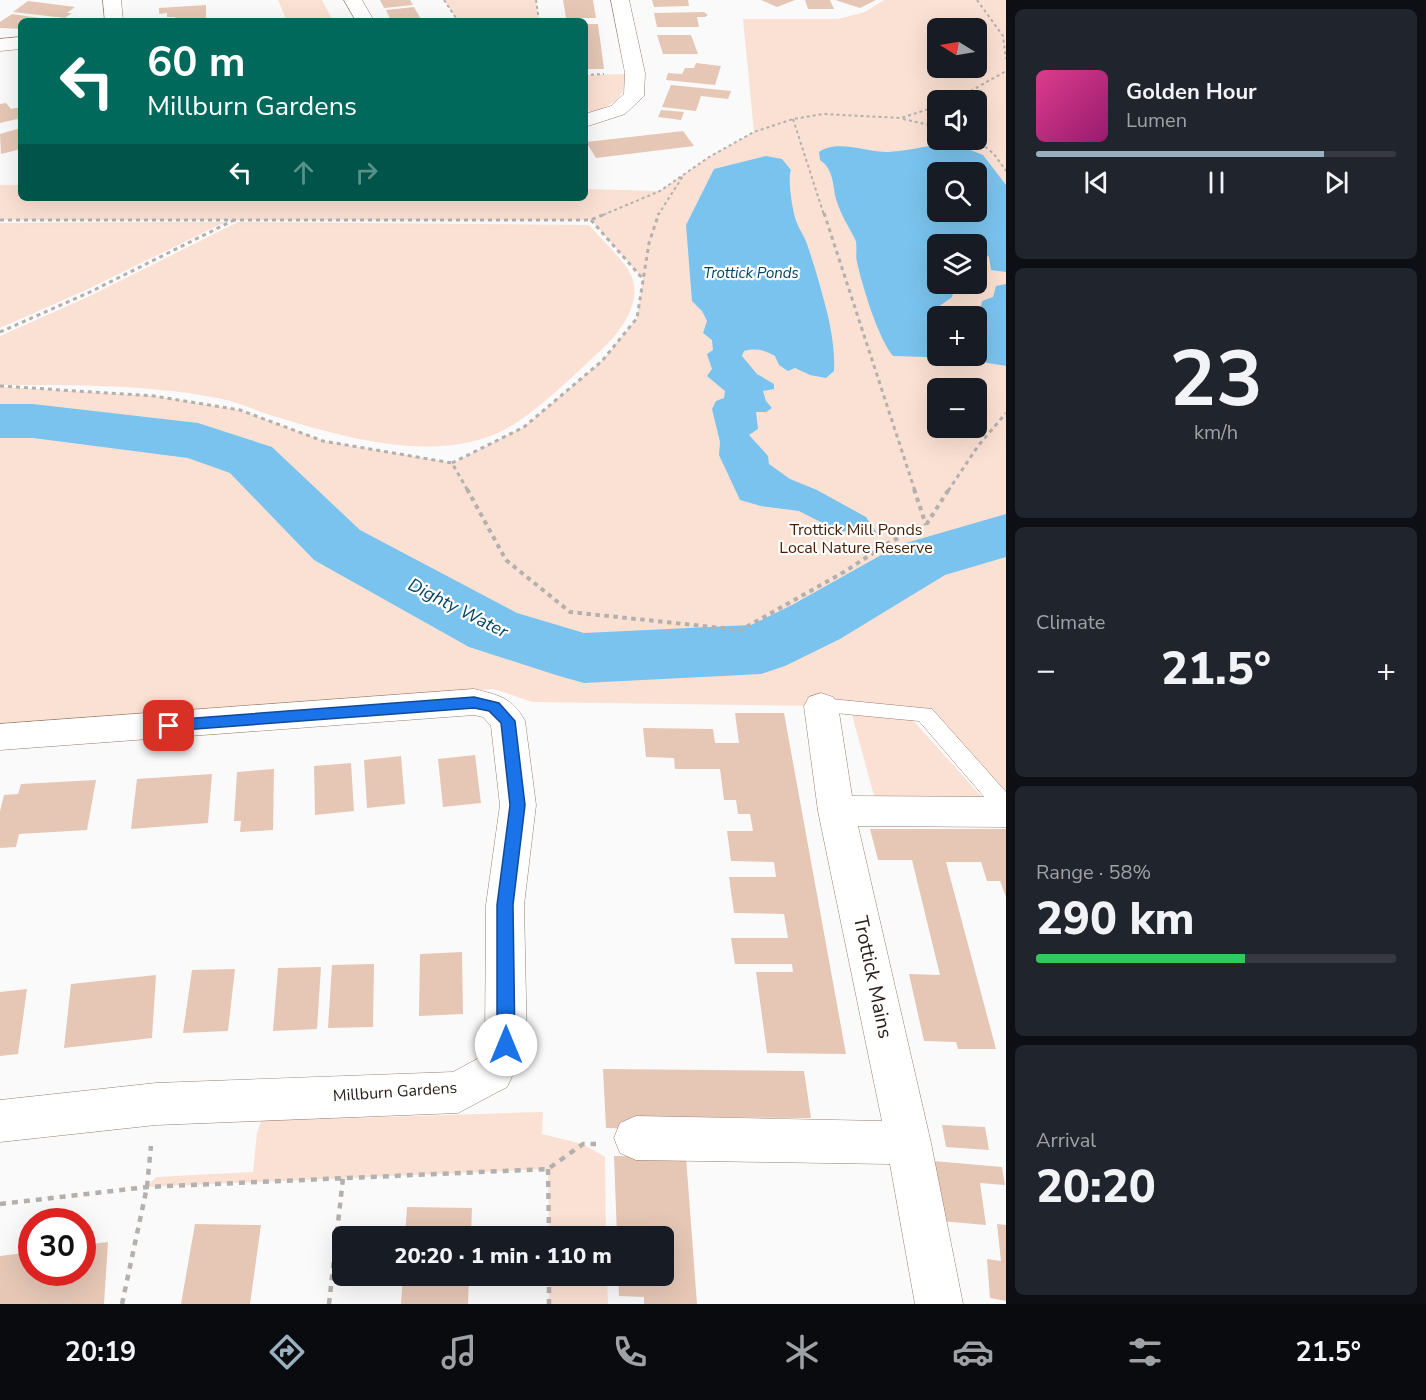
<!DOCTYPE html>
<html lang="en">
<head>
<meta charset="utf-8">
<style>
  body { margin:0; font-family:"Nunito Sans",sans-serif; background:#20242c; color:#f1f3f6; height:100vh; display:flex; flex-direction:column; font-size:22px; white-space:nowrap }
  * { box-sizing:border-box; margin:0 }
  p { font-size:20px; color:#9ea1a6 }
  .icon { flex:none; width:33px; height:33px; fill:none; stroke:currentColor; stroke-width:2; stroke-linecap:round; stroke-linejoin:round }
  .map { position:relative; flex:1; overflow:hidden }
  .side { display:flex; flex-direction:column; gap:9px; padding:9px; background:#0d0f14; width:420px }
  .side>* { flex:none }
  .hud { position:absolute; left:18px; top:18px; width:570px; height:183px; border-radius:9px; box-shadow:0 6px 24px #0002; background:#00695c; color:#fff; overflow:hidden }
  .needle { width:39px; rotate:281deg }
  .fabs { position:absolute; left:927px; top:18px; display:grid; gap:12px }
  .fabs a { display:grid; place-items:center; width:60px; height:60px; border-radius:9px; background:#171b24; box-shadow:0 6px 24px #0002; font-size:30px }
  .speed { position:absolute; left:18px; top:1208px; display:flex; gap:12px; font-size:30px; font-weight:700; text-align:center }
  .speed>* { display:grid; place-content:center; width:78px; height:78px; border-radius:50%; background:#171b24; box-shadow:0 6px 24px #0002; line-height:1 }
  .speed .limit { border:9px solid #d22; background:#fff; color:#111 }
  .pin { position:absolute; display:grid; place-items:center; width:51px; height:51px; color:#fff; margin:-26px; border-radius:12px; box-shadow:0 3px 9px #0006 }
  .me { position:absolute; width:66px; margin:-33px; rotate:0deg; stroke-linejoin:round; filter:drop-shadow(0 0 4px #0008) }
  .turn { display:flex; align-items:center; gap:21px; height:126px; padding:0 30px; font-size:27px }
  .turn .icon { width:78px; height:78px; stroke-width:2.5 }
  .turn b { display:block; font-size:42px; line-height:51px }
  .lanes { display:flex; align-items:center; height:57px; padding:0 30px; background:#0003; justify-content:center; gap:30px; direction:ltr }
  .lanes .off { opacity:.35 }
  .big { font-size:45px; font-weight:800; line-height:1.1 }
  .side .widget { flex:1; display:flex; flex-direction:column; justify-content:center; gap:9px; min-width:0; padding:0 21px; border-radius:9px; background:#20242c }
  .side .dial { align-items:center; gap:0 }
  .dial b { font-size:78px; line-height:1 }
  .song { display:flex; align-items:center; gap:18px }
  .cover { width:72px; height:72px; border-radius:9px; background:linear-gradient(135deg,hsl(330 70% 55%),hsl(320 70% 35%)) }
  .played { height:6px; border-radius:3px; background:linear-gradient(90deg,#98b0bf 80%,#363941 80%) }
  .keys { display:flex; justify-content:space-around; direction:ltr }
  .heat { display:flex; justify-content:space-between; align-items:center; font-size:33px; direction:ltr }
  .charge { height:9px; border-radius:4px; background:linear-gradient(90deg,#34c759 58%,#363941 0) }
  .trip { position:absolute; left:332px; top:1226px; width:342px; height:60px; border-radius:9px; background:#171b24; box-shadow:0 6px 24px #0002; font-weight:800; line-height:60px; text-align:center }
  .tab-bar { display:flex; height:96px; justify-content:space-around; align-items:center; background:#090b0e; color:#9ea1a6 }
  .tab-bar .icon { width:42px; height:42px }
  .tab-bar .on { color:#98b0bf }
  .tab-bar b { font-size:27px; color:#f1f3f6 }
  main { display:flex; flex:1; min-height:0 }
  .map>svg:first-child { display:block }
  .green { fill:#fbe1d3; fill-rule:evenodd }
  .water { fill:#7ac3ee; fill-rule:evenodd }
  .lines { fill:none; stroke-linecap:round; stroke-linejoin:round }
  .river { fill:#7ac3ee; fill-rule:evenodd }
  .building { fill:#e6c7b6 }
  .service-casing { stroke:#9c7f70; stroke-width:1 }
  .minor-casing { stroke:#9c7f70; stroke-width:1 }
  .path-far3 { stroke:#b3b0ae; stroke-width:2; stroke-dasharray:3 3; stroke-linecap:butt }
  .path-far2 { stroke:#b3b0ae; stroke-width:3; stroke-dasharray:4 4; stroke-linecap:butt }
  .path-far1 { stroke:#b3b0ae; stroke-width:4; stroke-dasharray:4.5 4.5; stroke-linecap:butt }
  .path { stroke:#b3b0ae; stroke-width:4.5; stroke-dasharray:6 6; stroke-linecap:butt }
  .service { fill:#fff; fill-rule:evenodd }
  .minor { fill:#fff; fill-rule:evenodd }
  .route { fill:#1a73e8; stroke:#114b97; stroke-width:1.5 }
  .labels { text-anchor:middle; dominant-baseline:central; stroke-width:4.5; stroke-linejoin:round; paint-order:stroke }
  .far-water-label { font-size:15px; font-style:italic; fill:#054460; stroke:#fff }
  .park-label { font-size:16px; fill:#471d01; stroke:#fff }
  .street-label { font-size:16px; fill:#271c16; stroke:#fff }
  .water-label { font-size:18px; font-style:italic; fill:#054460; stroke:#fff }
  .near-street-label { font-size:20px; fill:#271c16; stroke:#fff }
</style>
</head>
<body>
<main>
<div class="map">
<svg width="1006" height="1304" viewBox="0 0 1006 1304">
  <rect width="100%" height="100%" fill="#fafafa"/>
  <path class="green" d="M278 0H322L333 21H287Z
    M444 0H536L539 21H458Z
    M884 0H1006V807L925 714 821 706 532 702 494 689 76 719 0 723V387L154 396 240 410 323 441 453 463 524 427 602 361 637 318 643 279 591 220H0V185H21V198H585V189L660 191 709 157 754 132 743 19H838L865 12ZM938 28H976V68H938ZM938 100H976V140H938ZM938 172H976V212H938ZM938 244H976V284H938ZM938 316H976V356H938ZM938 388H976V428H938Z
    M626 74C624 100 614 104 591 113L585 107V75Z
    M225 222 84 291 0 328V223Z
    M238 222 589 225C601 239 622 258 630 273 645 301 619 334 599 352 573 376 546 403 516 423 446 469 343 437 270 415 254 410 238 402 222 399 149 384 74 385 0 385V336L92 295Z
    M852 715 911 718 989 805 876 803Z
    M543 1112 542 1134 583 1144 605 1157 606 1236H549L548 1169 147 1187 156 1177 253 1172 257 1133 261 1121Z
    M549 1275H607L608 1304H549Z"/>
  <path class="water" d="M953 143 983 155 1006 185V272L991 270 989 257 977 247 976 244 941 241 934 246 937 255 938 284H954L955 287 952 297 934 310 937 320 938 356H976L977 318 980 314 982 301 993 297 996 286 1006 284V366L958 358 893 356C878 338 862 285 857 262 855 254 858 246 855 239 849 227 841 215 837 202 832 187 835 170 820 160L819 152C837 139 867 152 888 152 910 151 932 144 953 143ZM938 172H976V212H938Z
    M766 156 782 159 791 170C787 178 793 215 797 223 800 231 805 237 807 244 815 267 822 292 828 316 832 334 835 353 834 371L826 378 810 375 795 368 788 371 779 365 775 356C765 350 756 348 744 351L742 356 757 374 774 384V389L763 391 766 401 772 408 766 412H756L758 429 749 435 768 456 769 464 790 479 817 490 866 517 877 533 838 531 799 511 761 506 740 500 719 455 720 442 712 409 716 401 724 398 725 391 707 376 712 369 707 354 713 350 712 340 703 333 707 321 702 311 692 301 686 225 714 169Z"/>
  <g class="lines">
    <path class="river" d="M0 404H33L198 423 272 447 360 530 517 613 584 633 751 625 792 605 899 545 1006 514V557L945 575 840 639 785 666 761 674 584 683 559 676 469 647 314 560 230 473 188 458 33 438H0Z"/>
  </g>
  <path class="building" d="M380 0H410L413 5 384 8Z
    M563 0H593L596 18H566Z
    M652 0H688L689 6 654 7Z
    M761 0H795L777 7Z
    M805 0H830L834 9H808Z
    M835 0H876L860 8Z
    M28 1 75 7 67 13H72L65 18 13 12Z
    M206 5V18L176 20 175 17H167V13L159 14V8Z
    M414 7 422 21H391L386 10Z
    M704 12 708 15 705 17H697L699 27H657L654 13Z
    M12 14 54 20V21H21V29L0 28V22Z
    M585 24H598L604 69H585Z
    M657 35H691L698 54H663Z
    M696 63 721 66 715 85 666 80 668 73 682 74 685 68H694Z
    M671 85 731 91 728 99 701 96 696 111 662 107Z
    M6 103 11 109 21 107V124L17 119 0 123V104Z
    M661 110 684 112 681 120 658 117Z
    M21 128V149L1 154 0 134Z
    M683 131 694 146 596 158 586 142Z
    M735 713H784L846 1054 767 1053 756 972H793L792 964H735L731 938H788L784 914 734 913 729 877H776L774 862 731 861 727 831H753L750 814H738L736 800H724L720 769H675L674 758 646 757 643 728 713 729 715 743H739Z
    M475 755 481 803 443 807 438 759Z
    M401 756 405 804 367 808 364 760Z
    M351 763 354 811 315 815 314 766Z
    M274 769 273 830 240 832 241 821H234L237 772Z
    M212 774 208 823 131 829 137 779Z
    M96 780 87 830 19 834 16 847 0 848V811L4 795 18 794 21 784Z
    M870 829H1006V897L1000 881H987L981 862H946L996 1049H958L956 1042 924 1041 909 974 940 975 912 860H878Z
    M462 952 463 1014 419 1016 420 954Z
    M374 964 373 1027 328 1028 332 965Z
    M321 967 317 1029 273 1031 278 968Z
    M235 969 228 1031 183 1033 192 970Z
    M156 975 152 1038 64 1048 71 984Z
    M27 989 18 1054 0 1056V992Z
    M603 1069 804 1071 811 1118 642 1117 643 1129 606 1128Z
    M942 1125 985 1127 989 1150 946 1147Z
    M614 1156 686 1157 697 1304H644V1297L619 1296 618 1275H663V1236H617Z
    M933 1161 1002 1167 1005 1185 980 1183 986 1225 940 1221Z
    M407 1207 472 1208 471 1236H405Z
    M195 1224 261 1225 250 1304H181Z
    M997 1224 1006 1225V1301L990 1298 987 1259 1001 1261Z
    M108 1242 104 1304H0V1256L32 1252V1272H82V1245Z
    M403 1275H469L468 1304H401Z"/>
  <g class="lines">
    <defs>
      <path id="service" d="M821 698 932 709 1006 792V816L998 813 919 721 814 711 811 706 814 701Z"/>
      <path id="minor" d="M103 0H121L123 21H105Z
        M344 0H362L374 21H356Z
        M611 0H629L645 73 644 96 625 114 585 127V114L611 106 624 94 625 73Z
        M21 37V49L0 51V39Z
        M474 689C498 695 512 697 525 721L536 805 524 905 527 1045 507 1087 458 1113 156 1125 0 1142V1100L156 1083 453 1072 477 1059 485 1043 486 905 500 805 491 726 483 717 474 715 0 750V724Z
        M821 693 833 697 838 706 852 796 1006 797V827L858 826 931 1143 963 1304H915L890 1164 636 1160 620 1153 614 1138 620 1123 636 1116 882 1121 818 811 804 706 809 697Z"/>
    </defs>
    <use href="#service" class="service-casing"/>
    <use href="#minor" class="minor-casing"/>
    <path class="path-far3" d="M444 0 458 21
      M536 0 539 21
      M977 0 1003 36 1006 59
      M585 75 604 74
      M955 100 1006 71
      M793 119 824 215
      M903 119 938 127
      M976 139 994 154 1006 171
      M603 215 660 191 709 157 754 132 793 119 823 114 901 118 938 106
      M658 215 683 176"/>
    <path class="path-far2" d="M824 213 915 491
      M0 220H591L607 213
      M591 220 643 279
      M0 332 88 293 236 219
      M0 386 154 396 240 410 323 441 452 463 468 491
      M452 463 524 427 602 361 637 318 649 243 659 213
      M948 491 978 446 1006 413"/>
    <path class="path-far1" d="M467 489 506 560 570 612 741 630 844 572 890 542 926 525 949 489
      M914 489 926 525"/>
    <path class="path" d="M548 1169 549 1236
      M0 1204 147 1187 548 1169 583 1144H596
      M549 1275V1304
      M122 1304 147 1187 151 1146
      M329 1304 343 1178"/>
    <use href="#service" class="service"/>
    <use href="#minor" class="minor"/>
  </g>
  <path class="route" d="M474 697 499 703 515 721 525 805 513 905 515 1045 512 1051 506 1053 500 1051 497 1045V905L510 805 501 723 489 711 474 708 169 731 162 726 169 720Z"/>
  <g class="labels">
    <g class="far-water-label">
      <text x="751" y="273">Trottick Ponds</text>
    </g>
    <g class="park-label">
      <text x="856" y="530">Trottick Mill Ponds<tspan x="856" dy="18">Local Nature Reserve</tspan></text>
    </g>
    <g class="street-label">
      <text transform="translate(395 1092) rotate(-4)">Millburn Gardens</text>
    </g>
    <g class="water-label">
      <text transform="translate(458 608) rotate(27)">Dighty Water</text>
    </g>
    <g class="near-street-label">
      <text transform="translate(873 977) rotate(78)">Trottick Mains</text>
    </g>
  </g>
</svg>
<div class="fabs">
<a><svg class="needle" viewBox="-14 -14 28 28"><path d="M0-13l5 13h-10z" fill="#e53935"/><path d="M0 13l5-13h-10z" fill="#9ea1a6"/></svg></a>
<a><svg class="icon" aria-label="sound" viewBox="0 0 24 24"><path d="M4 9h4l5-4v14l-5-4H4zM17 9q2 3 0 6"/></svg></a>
<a><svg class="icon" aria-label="search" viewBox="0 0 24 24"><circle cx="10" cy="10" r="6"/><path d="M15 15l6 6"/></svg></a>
<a><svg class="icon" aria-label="layers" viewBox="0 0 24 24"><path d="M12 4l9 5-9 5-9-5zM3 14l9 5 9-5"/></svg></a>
<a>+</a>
<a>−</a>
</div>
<div class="speed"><div class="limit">30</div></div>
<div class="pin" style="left:169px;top:726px;background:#d93025"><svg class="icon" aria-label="arrive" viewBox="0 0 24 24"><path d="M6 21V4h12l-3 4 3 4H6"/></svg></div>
<svg class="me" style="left:506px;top:1045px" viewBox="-20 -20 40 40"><circle r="19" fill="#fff"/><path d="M0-13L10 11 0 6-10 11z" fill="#1a73e8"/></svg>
<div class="trip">20:20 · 1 min · 110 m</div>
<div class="hud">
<div class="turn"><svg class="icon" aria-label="left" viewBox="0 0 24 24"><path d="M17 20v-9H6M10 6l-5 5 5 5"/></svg><div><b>60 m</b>Millburn Gardens</div></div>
<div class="lanes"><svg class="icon" aria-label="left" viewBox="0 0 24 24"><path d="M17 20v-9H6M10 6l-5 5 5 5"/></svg><svg class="icon off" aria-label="ahead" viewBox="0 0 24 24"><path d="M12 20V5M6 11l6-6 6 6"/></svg><svg class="icon off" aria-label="right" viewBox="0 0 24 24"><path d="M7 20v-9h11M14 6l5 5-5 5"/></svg></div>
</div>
</div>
<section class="side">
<div class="widget">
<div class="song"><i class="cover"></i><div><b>Golden Hour</b><p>Lumen</p></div></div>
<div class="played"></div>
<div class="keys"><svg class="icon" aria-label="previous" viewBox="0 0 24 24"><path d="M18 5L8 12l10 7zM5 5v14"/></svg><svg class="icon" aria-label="pause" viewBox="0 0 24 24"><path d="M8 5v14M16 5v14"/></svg><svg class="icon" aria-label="next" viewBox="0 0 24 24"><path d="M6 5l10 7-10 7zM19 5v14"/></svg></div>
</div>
<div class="widget dial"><b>23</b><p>km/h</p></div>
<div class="widget"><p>Climate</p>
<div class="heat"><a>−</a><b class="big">21.5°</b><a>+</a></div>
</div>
<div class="widget"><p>Range · 58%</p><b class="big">290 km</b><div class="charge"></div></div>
<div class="widget"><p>Arrival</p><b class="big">20:20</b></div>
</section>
</main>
<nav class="tab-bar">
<b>20:19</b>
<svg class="icon on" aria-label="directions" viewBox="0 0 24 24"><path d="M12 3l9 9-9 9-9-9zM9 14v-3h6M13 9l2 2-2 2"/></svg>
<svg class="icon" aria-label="music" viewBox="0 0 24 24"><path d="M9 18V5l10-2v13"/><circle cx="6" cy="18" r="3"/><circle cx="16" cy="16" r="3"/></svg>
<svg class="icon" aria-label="phone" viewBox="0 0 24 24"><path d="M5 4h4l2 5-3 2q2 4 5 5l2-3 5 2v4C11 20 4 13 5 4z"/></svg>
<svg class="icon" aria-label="climate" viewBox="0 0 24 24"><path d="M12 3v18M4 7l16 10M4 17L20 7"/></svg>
<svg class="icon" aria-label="car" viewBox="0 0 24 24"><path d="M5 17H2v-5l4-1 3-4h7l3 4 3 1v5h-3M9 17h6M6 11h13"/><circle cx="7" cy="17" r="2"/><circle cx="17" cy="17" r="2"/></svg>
<svg class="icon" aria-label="filters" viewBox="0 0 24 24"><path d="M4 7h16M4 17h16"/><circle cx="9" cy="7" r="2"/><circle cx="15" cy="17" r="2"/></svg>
<b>21.5°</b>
</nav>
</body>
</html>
